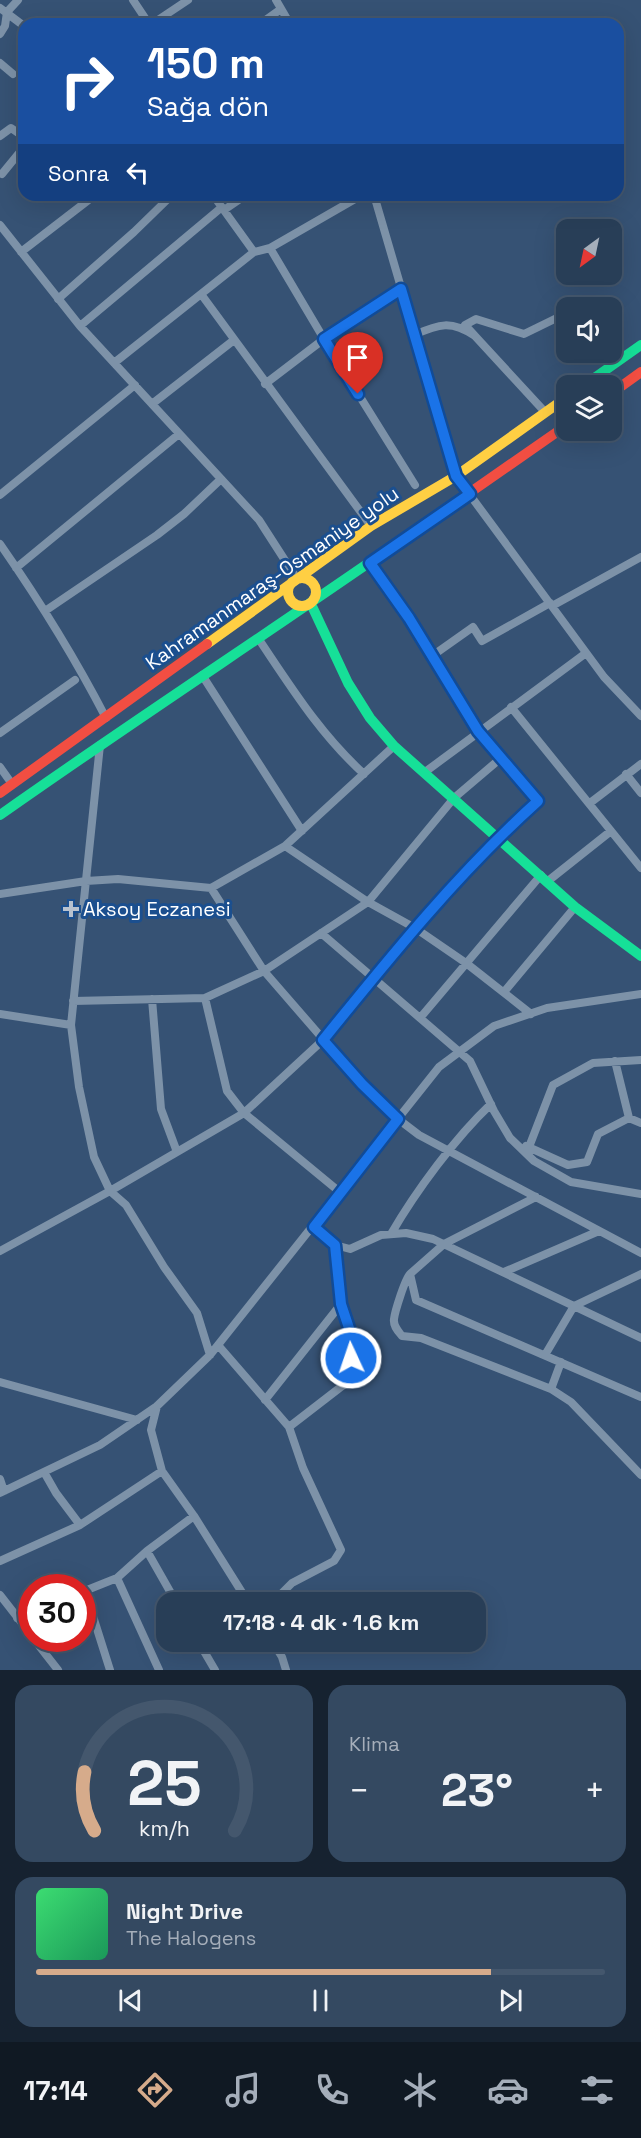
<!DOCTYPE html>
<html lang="tr">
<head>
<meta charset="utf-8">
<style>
  body { margin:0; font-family:"Space Grotesk",sans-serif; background:#344961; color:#f1f3f6; height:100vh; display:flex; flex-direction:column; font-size:22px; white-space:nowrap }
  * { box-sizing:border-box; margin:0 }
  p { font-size:20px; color:#a5aeba }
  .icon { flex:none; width:33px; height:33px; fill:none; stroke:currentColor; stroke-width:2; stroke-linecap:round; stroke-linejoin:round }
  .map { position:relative; height:1670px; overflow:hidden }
  .details { display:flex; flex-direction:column; gap:15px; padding:15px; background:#162230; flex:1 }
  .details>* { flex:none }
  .banner { position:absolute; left:18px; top:18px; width:606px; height:183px; border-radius:18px; box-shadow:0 6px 24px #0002,0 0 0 2px #44576d; background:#1a4fa0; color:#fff; overflow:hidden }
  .needle { width:39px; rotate:213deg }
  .fabs { position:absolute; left:556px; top:219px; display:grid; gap:12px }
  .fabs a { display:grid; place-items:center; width:66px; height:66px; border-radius:12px; background:#283e57; box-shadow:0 6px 24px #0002,0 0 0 2px #44576d; font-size:30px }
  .speed { position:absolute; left:18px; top:1574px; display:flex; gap:12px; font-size:30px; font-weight:700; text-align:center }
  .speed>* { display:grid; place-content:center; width:78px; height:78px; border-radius:50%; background:#283e57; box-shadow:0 6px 24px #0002,0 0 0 2px #44576d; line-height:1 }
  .speed .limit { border:9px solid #d22; background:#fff; color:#111 }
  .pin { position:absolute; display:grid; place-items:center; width:51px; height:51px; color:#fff; margin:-62px -26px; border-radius:50% 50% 50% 0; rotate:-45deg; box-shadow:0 0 6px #0007 }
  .pin .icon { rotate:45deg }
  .me { position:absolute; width:66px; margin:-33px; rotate:357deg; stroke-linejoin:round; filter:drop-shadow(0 0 4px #0008) }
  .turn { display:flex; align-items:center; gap:21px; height:126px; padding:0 30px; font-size:27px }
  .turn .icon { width:78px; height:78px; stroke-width:2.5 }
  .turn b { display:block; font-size:42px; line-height:51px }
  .then { display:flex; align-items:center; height:57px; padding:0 30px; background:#0003; gap:12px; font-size:22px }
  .big { font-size:45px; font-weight:700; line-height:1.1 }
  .details .tile { flex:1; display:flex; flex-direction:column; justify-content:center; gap:9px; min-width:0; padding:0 21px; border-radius:18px; background:#344961 }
  .details .dial { align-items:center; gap:0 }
  .dial svg { height:156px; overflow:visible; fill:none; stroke:#44576d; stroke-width:7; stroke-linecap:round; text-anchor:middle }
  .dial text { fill:#f1f3f6; stroke:none }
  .song { display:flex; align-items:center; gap:18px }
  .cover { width:72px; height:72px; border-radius:9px; background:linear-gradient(135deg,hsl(140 70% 55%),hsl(150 70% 35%)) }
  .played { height:6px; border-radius:3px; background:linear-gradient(90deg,#d6ab8b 80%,#44576d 80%) }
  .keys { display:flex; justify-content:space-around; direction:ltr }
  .heat { display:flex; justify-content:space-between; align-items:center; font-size:33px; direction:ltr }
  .details .tiles { flex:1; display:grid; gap:15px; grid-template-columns:1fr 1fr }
  .tile:last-child { grid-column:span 2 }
  .trip { position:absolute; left:156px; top:1592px; width:330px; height:60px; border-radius:18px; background:#283e57; box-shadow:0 6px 24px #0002,0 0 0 2px #44576d; font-weight:700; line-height:60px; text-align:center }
  .dock { display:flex; height:96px; justify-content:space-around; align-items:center; background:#101923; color:#a5aeba }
  .dock .icon { width:42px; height:42px }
  .dock .active { color:#d6ab8b }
  .dock b { font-size:27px; color:#f1f3f6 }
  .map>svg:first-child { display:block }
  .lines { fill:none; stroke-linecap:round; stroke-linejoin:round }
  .street { stroke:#7d92a8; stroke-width:8 }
  .fast { stroke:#16e098; stroke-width:10 }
  .slow { stroke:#ffcf43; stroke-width:10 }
  .jam { stroke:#f24e42; stroke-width:10 }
  .route-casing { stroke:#114b97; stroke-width:15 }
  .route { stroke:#1a73e8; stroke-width:10 }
  .poi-dot { fill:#b9c2ce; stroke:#1b4f8f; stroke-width:2 }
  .labels { text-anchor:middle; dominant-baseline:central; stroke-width:6; stroke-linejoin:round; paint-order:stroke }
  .street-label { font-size:20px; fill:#fff; stroke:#1b4f8f }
  .poi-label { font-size:20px; fill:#fff; stroke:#1b4f8f; text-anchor:start }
</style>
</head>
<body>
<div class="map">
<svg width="641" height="1670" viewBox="0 0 641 1670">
  <rect width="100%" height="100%" fill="#365274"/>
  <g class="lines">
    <path class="street" d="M133 0 149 24
      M276 0 290 24
      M0 8 24 26
      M152 24 188 0
      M260 24 281 9
      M0 34 5 26 7 12 18 0
      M0 63 13 74
      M0 136 11 128 24 137
      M2 174 24 147
      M213 195 254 252
      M374 195 456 476 604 677 641 716
      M224 210 246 195
      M0 225 80 326 259 520 297 579
      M270 248 324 339 415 485
      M21 252 95 195
      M201 294 371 526
      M58 299 134 232 172 195
      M80 326 222 207
      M414 335C439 324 451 320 475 336L465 325 476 319 524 334 567 313
      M475 336 545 412
      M606 352 614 364
      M114 363 254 252 270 248 362 195
      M265 384 324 339 401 289
      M152 404 234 340
      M0 495 135 385
      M0 544C39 600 75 658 106 718
      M16 568 179 434
      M552 606 641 557
      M45 611 157 535 184 514 221 479
      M258 638C291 687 320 734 364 774
      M432 656 473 627 482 641 550 603
      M202 675 302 831
      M511 707 641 868
      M0 733 75 680
      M100 745 71 1025 79 1087 94 1157 110 1191 126 1205 164 1267 197 1313 210 1355
      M0 767 12 784
      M425 772 586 653
      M626 774 641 793
      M590 803 641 764
      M285 846 368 902 415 928 466 963 531 1014
      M548 881 611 831
      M211 888 264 971 362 1084 398 1119 419 1135 449 1151 641 1253
      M0 894 86 881 118 879 211 888 285 846 394 746
      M321 933 470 1061 494 1111 510 1138 534 1161 571 1182 641 1194
      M504 992 575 907
      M205 998 227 1091 244 1113 341 1193
      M152 999 161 1109 177 1152
      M73 1001 205 998 264 971 368 902 454 798 501 758
      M0 1014 71 1025
      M420 1018 541 875
      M615 1061 629 1118
      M526 1146 568 1165 587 1162 598 1134 629 1118 641 1123
      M529 1147 553 1085 593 1063 641 1060
      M536 1197 444 1244 410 1274 416 1300 641 1397
      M313 1227 335 1245 350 1249 381 1235 406 1233 433 1239 641 1338
      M391 1234C416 1191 455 1138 491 1104
      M0 1251 110 1191 244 1113 323 1040 415 928 498 837 538 801 478 731 409 618 370 563
      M504 1272 599 1231
      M410 1274C405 1279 395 1311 394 1319 393 1326 398 1331 402 1336L421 1338 551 1389 571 1402 641 1475
      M218 1345 289 1427 303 1468 341 1550 334 1561 292 1583 274 1601 246 1600
      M545 1355 574 1306 641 1274
      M0 1382 137 1420
      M551 1389 561 1362
      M265 1400 341 1304 335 1245
      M157 1406 151 1430 162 1471 194 1516 248 1602
      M289 1427 346 1383 355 1371 350 1358V1331L341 1304
      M44 1472 56 1493 80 1525
      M0 1479 4 1491
      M0 1493 100 1445 157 1406 210 1355 439 1067 494 1026 547 1008 641 994
      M147 1551 176 1602
      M0 1561 80 1525 162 1471
      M117 1578 159 1670
      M85 1591 110 1670
      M82 1592 117 1578 147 1551 194 1516
      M0 1595 32 1636
      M17 1618 32 1612
      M33 1638 58 1670
      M198 1641 215 1670
      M272 1641 282 1657 286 1670"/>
    <path class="fast" d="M583 386 641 345
      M311 604 348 683 370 718 394 746 575 907 641 956
      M0 815C146 712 296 615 442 512"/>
    <path class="slow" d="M288 592a14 14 0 1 1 28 0a14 14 0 1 1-28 0Z
      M207 644 371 526 456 476 567 397"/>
    <path class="jam" d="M612 393 641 372
      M442 512 567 425
      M0 793 207 644"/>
  </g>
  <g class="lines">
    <defs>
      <path id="route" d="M351 1358 350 1331 341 1304 335 1245 314 1227 398 1119 362 1084 323 1040C391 956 458 873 538 801L478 731 409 618 370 563 470 494 456 476 401 289 324 339 358 394"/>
    </defs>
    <use href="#route" class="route-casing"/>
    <use href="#route" class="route"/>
  </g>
  <path class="poi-dot" d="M68 900h6v6h6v6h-6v6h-6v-6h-6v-6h6z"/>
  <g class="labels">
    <g class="street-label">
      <text transform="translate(272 578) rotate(-35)">Kahramanmaraş-Osmaniye yolu</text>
    </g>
    <g class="poi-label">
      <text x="83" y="909">Aksoy Eczanesi</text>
    </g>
  </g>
</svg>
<div class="fabs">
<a><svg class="needle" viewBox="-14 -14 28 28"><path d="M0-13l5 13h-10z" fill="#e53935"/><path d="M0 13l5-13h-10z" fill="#a5aeba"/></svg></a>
<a><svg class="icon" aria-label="sound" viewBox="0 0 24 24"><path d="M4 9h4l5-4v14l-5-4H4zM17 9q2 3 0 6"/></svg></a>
<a><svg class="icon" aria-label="layers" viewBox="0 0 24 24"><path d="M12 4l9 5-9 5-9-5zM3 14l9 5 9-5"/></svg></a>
</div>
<div class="speed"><div class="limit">30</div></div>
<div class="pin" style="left:358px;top:394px;background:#d93025"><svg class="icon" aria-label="arrive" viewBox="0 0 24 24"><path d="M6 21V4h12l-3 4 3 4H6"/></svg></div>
<svg class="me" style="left:351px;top:1358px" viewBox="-20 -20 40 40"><circle r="17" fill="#1a73e8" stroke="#fff" stroke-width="3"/><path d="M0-11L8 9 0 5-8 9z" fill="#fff"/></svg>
<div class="trip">17:18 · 4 dk · 1.6 km</div>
<div class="banner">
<div class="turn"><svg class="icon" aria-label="right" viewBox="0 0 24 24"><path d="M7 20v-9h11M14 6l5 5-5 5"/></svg><div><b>150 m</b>Sağa dön</div></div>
<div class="then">Sonra<svg class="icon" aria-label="left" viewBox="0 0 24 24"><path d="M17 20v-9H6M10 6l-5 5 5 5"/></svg></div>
</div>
</div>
<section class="details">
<div class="tiles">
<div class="tile dial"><svg viewBox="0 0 100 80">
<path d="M14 69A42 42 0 1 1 86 69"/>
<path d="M14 69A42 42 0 0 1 9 39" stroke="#d6ab8b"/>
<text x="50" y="56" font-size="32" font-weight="700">25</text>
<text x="50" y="72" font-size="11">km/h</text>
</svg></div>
<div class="tile"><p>Klima</p>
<div class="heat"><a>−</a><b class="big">23°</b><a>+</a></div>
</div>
<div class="tile">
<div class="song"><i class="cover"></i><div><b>Night Drive</b><p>The Halogens</p></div></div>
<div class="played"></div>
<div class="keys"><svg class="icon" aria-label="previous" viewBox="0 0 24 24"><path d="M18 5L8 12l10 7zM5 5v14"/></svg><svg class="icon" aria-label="pause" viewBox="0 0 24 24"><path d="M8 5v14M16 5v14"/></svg><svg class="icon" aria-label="next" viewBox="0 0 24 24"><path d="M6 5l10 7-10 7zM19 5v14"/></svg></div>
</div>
</div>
</section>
<nav class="dock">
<b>17:14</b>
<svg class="icon active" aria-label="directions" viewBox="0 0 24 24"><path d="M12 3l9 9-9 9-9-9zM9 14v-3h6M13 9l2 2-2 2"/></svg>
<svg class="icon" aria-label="music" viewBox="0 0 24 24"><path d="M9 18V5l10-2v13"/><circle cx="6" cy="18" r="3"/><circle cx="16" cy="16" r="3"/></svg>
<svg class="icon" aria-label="phone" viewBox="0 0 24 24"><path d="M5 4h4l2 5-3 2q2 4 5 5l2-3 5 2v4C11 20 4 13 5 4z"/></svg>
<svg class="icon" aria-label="climate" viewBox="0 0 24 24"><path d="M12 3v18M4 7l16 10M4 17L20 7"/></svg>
<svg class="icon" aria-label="car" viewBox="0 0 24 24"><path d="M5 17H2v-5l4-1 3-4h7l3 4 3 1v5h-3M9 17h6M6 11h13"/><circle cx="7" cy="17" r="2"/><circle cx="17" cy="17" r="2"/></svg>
<svg class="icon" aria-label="filters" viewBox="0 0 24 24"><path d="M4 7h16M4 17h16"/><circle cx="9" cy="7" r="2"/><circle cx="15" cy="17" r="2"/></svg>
</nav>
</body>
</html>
